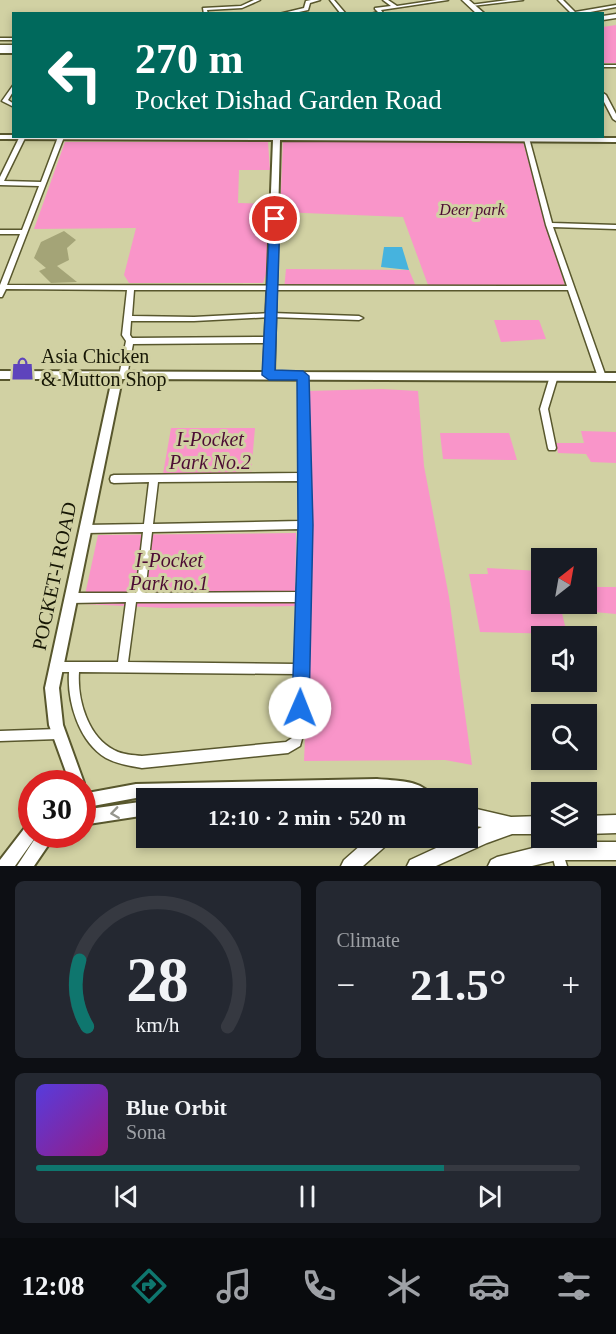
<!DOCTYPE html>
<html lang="en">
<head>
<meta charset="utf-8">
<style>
  body { margin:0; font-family:Georgia,serif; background:#242831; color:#f1f3f6; height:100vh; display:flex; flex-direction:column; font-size:22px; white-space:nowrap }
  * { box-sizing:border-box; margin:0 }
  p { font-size:20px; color:#9ea1a6 }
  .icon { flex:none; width:33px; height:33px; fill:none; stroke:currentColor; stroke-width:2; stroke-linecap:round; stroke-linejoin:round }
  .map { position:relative; height:866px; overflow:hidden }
  .side { display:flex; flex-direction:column; gap:15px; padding:15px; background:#0d0f14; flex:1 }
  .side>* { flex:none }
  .guide { position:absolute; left:12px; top:12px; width:592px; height:126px; border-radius:0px; box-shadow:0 3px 9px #0003; background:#00695c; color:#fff; overflow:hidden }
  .needle { width:39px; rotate:31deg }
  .buttons { position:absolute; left:531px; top:548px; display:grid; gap:12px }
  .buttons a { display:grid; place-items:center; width:66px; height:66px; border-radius:0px; background:#171b24; box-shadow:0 3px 9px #0003; font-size:30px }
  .speed { position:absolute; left:18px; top:770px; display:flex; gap:12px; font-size:30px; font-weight:700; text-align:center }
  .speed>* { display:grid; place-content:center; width:78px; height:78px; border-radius:50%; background:#171b24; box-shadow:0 3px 9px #0003; line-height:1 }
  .speed .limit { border:9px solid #d22; background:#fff; color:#111 }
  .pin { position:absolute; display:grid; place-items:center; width:51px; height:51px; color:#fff; margin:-26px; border:3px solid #fff; border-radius:50%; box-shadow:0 2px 6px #0007 }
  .me { position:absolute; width:66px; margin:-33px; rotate:1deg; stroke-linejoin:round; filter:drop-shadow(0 0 4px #0008) }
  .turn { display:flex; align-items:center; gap:21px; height:126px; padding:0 24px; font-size:27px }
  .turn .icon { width:78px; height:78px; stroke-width:2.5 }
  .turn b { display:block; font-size:42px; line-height:51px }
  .big { font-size:45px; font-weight:700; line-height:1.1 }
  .side .card { flex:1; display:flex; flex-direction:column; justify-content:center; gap:9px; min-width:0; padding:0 21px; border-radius:9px; background:#242831 }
  .side .dial { align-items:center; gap:0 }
  .dial svg { height:156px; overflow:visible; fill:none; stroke:#363941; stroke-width:7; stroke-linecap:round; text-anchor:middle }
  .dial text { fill:#f1f3f6; stroke:none }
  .song { display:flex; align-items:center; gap:18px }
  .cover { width:72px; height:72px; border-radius:9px; background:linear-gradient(135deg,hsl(250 70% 55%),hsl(310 70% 35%)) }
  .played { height:6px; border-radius:3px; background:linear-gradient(90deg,#0f766e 75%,#363941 75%) }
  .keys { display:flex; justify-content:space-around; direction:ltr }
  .heat { display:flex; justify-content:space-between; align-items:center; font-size:33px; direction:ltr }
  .side .tiles { flex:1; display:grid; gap:15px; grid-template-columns:1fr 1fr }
  .card:last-child { grid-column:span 2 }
  .trip { position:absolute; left:136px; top:788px; width:342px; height:60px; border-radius:0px; background:#171b24; box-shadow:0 3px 9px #0003; font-weight:700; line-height:60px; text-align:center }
  .dock { display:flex; height:96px; justify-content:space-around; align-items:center; background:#090b0e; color:#9ea1a6 }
  .dock .icon { width:42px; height:42px }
  .dock .selected { color:#0f766e }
  .dock b { font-size:27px; color:#f1f3f6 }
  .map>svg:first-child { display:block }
  .green { fill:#f995c9 }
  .water { fill:#46b3de }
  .building { fill:#a4a477 }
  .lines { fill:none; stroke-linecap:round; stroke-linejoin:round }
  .minor-casing { stroke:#58572d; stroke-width:3 }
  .tertiary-casing { stroke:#58572d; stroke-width:4 }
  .secondary-casing { stroke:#58572d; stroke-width:3 }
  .minor { fill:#fff; fill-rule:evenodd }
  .tertiary { fill:#fff; fill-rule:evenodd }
  .secondary { fill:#fff; fill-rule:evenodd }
  .oneway { stroke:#96968e }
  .route { fill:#1a73e8; stroke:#114b97; stroke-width:1.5 }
  .labels { text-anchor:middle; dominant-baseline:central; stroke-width:6; stroke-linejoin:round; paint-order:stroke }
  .far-park-label { font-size:16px; font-style:italic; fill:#4d0c34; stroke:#d1d1a3 }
  .poi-label { font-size:20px; fill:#161605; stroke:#d1d1a3; text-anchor:start }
  .park-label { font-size:20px; font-style:italic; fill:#4d0c34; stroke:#d1d1a3 }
  .street-label { font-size:20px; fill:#161605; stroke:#d1d1a3 }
</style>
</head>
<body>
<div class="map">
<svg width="616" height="866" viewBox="0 0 616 866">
  <rect width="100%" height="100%" fill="#d1d1a3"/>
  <path class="green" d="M616 25V63H603V27Z
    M283 140 523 142 566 290H436L428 285 403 217 280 212Z
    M65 142H268L270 170H239L238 203 270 204 267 271 263 283H129L124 275 136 228 34 229Z
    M286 269 409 270 417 289 284 290Z
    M494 320H539L546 339 501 342Z
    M382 389 418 391 424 466 449 597 472 765 445 760 304 761 308 666 307 391Z
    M171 428H255L251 474H163Z
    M581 431 616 432V463L591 462 586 454 558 453 556 443H584Z
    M440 433H509L517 460 443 459Z
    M296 533 295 606 166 608 83 604 98 535Z
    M487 568 541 571 542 603H586L587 587H616V614L561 609 567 634 480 632 469 574H488Z"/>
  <path class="water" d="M384 247H402L409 270 381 267Z"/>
  <path class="building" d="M64 231 76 240 67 248 69 260 57 266 77 282 51 283 39 271 46 268 34 258 41 242Z"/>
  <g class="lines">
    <defs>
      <path id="minor" d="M254 0H260L242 8 207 10 208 14H204L203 8 241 6Z
        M311 0H320L310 3 308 10 290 14H279L304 8 306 1Z
        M330 0H334L346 14H341Z
        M383 0H388L397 6 437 0H448L381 10 383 13 371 14 378 12 375 9V8L391 6Z
        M508 0H523L472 6 470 5Z
        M558 0H563L575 12 616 5V7L580 14H572Z
        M0 38H14V40H0Z
        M603 65H616V67H603Z
        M14 84V90L8 100 14 104V107L2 101Z
        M603 93 606 95 616 114V121L613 119 603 100Z
        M20 136H26L4 181 41 182 58 137H64L7 285 567 286 546 225 524 139 529 138 552 223 616 225V229L553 227 606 377 602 380 598 377 568 290H134L132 316 194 317 271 313 359 316 363 318 359 320 271 317 194 321H131L130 335 132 338 270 337 274 340 270 343 133 344 127 376 126 378H120L119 376 126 341 122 335 127 290 6 289 2 297H0V285L20 234H0V230H22L39 186 0 185V177Z
        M303 373 307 376 310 525 307 597 305 728 300 746 288 753 142 768C130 766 117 764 106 758 79 742 67 702 69 672H55L51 671 50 667 51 663 55 662H118L126 602 70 603 67 601 65 598 67 595 70 593H136L143 532 85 533 82 532 80 529 82 526 85 525 144 524 149 482 114 483 111 482 110 479 111 476 114 475 300 473 299 376ZM300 481V521L153 524 158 482ZM300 529 297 592 145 593 152 532ZM136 602H297L296 664 128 662ZM79 672 296 674 295 728 292 738 286 742 142 756C133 755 123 755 114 750 88 737 77 700 79 672Z
        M554 373 558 376 548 409 556 448 555 450H549L548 448 540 409 550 376Z
        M58 729 62 730 63 734 62 738 58 739 0 741V731Z
        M557 845 561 847 567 866H555L551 851 553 847Z"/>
      <path id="tertiary" d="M0 49H14V53H0Z
        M0 135H14V136L616 138V142L280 140 274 372 616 373V381L122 379 59 688 63 725 84 783 82 787V783H70L49 725 45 688 112 379H0V371L264 372 273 140 0 139Z
        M377 779C394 781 424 779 432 798H412L380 794 381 798H316L317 795 136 798 82 808V794L136 784Z
        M147 801V815L82 825V810Z
        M32 823V834H38L37 835 15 866H0V860L27 825Z
        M38 834H59L56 839 49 844 34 866H17Z"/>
      <path id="secondary" d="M462 0H469L485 14H477Z
        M616 14V18L603 20V16Z
        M0 45H14V49H0Z
        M468 807 511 817 542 816V834H512L487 843 436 866H407L410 860 460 837H468V833L482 827 468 825Z
        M616 815V833L586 834V816Z
        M370 837H392L389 843 363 866H341L344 860Z
        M557 842H616V860H557L532 866H488L491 860 497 857Z"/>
    </defs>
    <use href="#minor" class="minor-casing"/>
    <use href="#tertiary" class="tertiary-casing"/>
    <use href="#secondary" class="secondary-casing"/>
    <use href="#minor" class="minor"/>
    <use href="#tertiary" class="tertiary"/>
    <use href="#secondary" class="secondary"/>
  </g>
  <defs><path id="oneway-chevron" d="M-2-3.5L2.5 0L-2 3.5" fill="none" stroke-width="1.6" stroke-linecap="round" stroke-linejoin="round" transform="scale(1.5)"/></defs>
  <use class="oneway" href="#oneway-chevron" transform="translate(115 813) rotate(172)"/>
  <path class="route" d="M275 215 280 219 275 370 303 371 309 376 313 525 309 708 307 715 300 717 294 715 292 708 298 525 297 380H269L262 375 270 219Z"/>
  <defs>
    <symbol id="shop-bare" viewBox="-9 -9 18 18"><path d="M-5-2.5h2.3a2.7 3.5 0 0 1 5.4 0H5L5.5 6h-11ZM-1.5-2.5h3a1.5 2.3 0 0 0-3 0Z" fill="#5e44bc" stroke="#d1d1a3" stroke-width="2.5" paint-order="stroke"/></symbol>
  </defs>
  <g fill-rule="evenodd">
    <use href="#shop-bare" x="6" y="352" width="33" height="33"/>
  </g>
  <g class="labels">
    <g class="far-park-label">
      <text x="472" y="209">Deer park</text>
    </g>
    <g class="poi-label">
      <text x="41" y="356">Asia Chicken<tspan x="41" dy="23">&amp; Mutton Shop</tspan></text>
    </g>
    <g class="park-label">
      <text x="210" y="439">I-Pocket<tspan x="210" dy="23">Park No.2</tspan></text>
      <text x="169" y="560">I-Pocket<tspan x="169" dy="23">Park no.1</tspan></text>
    </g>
    <g class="street-label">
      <text transform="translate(54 576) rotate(-78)">POCKET-I ROAD</text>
    </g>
  </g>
</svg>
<div class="buttons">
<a><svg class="needle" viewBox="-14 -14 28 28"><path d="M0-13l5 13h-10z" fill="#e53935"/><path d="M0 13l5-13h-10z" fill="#9ea1a6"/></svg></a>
<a><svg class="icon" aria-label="sound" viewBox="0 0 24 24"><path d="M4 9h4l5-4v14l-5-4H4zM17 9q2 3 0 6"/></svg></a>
<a><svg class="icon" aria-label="search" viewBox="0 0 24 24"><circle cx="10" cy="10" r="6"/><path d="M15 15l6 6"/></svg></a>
<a><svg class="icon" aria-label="layers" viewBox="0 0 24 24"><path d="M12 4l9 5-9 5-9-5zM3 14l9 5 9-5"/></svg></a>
</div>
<div class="speed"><div class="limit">30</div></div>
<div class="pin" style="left:275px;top:219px;background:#d93025"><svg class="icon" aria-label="arrive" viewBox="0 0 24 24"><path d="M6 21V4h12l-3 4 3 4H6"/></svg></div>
<svg class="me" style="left:300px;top:708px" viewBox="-20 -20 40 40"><circle r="19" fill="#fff"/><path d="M0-13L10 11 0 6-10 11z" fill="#1a73e8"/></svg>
<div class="trip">12:10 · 2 min · 520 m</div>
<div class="guide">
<div class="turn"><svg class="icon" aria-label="left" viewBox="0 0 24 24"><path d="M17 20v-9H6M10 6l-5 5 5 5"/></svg><div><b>270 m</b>Pocket Dishad Garden Road</div></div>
</div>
</div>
<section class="side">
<div class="tiles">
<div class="card dial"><svg viewBox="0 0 100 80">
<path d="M14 69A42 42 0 1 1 86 69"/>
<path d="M14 69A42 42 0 0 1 10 35" stroke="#0f766e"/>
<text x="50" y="56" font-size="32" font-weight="700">28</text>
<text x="50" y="72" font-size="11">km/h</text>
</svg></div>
<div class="card"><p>Climate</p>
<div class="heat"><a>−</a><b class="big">21.5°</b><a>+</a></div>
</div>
<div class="card">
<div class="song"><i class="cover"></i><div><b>Blue Orbit</b><p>Sona</p></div></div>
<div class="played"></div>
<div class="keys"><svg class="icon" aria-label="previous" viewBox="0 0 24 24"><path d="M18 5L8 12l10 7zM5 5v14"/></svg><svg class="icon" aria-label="pause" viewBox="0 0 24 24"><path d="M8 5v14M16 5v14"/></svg><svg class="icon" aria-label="next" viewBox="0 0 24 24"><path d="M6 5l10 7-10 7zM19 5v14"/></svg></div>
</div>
</div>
</section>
<nav class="dock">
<b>12:08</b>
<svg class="icon selected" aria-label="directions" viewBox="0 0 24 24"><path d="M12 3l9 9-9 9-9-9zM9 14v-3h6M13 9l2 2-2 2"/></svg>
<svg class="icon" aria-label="music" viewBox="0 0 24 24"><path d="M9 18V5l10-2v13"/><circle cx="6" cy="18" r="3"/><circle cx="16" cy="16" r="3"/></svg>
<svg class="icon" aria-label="phone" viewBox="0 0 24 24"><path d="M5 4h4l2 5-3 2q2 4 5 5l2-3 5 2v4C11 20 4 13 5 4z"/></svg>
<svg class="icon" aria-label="climate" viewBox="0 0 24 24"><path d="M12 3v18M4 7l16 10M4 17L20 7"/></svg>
<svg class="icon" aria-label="car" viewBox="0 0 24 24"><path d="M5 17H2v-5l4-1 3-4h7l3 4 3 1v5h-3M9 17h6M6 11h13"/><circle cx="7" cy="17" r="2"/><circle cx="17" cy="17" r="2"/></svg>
<svg class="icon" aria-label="filters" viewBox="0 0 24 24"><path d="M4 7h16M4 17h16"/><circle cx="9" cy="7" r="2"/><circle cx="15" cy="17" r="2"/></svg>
</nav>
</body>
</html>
